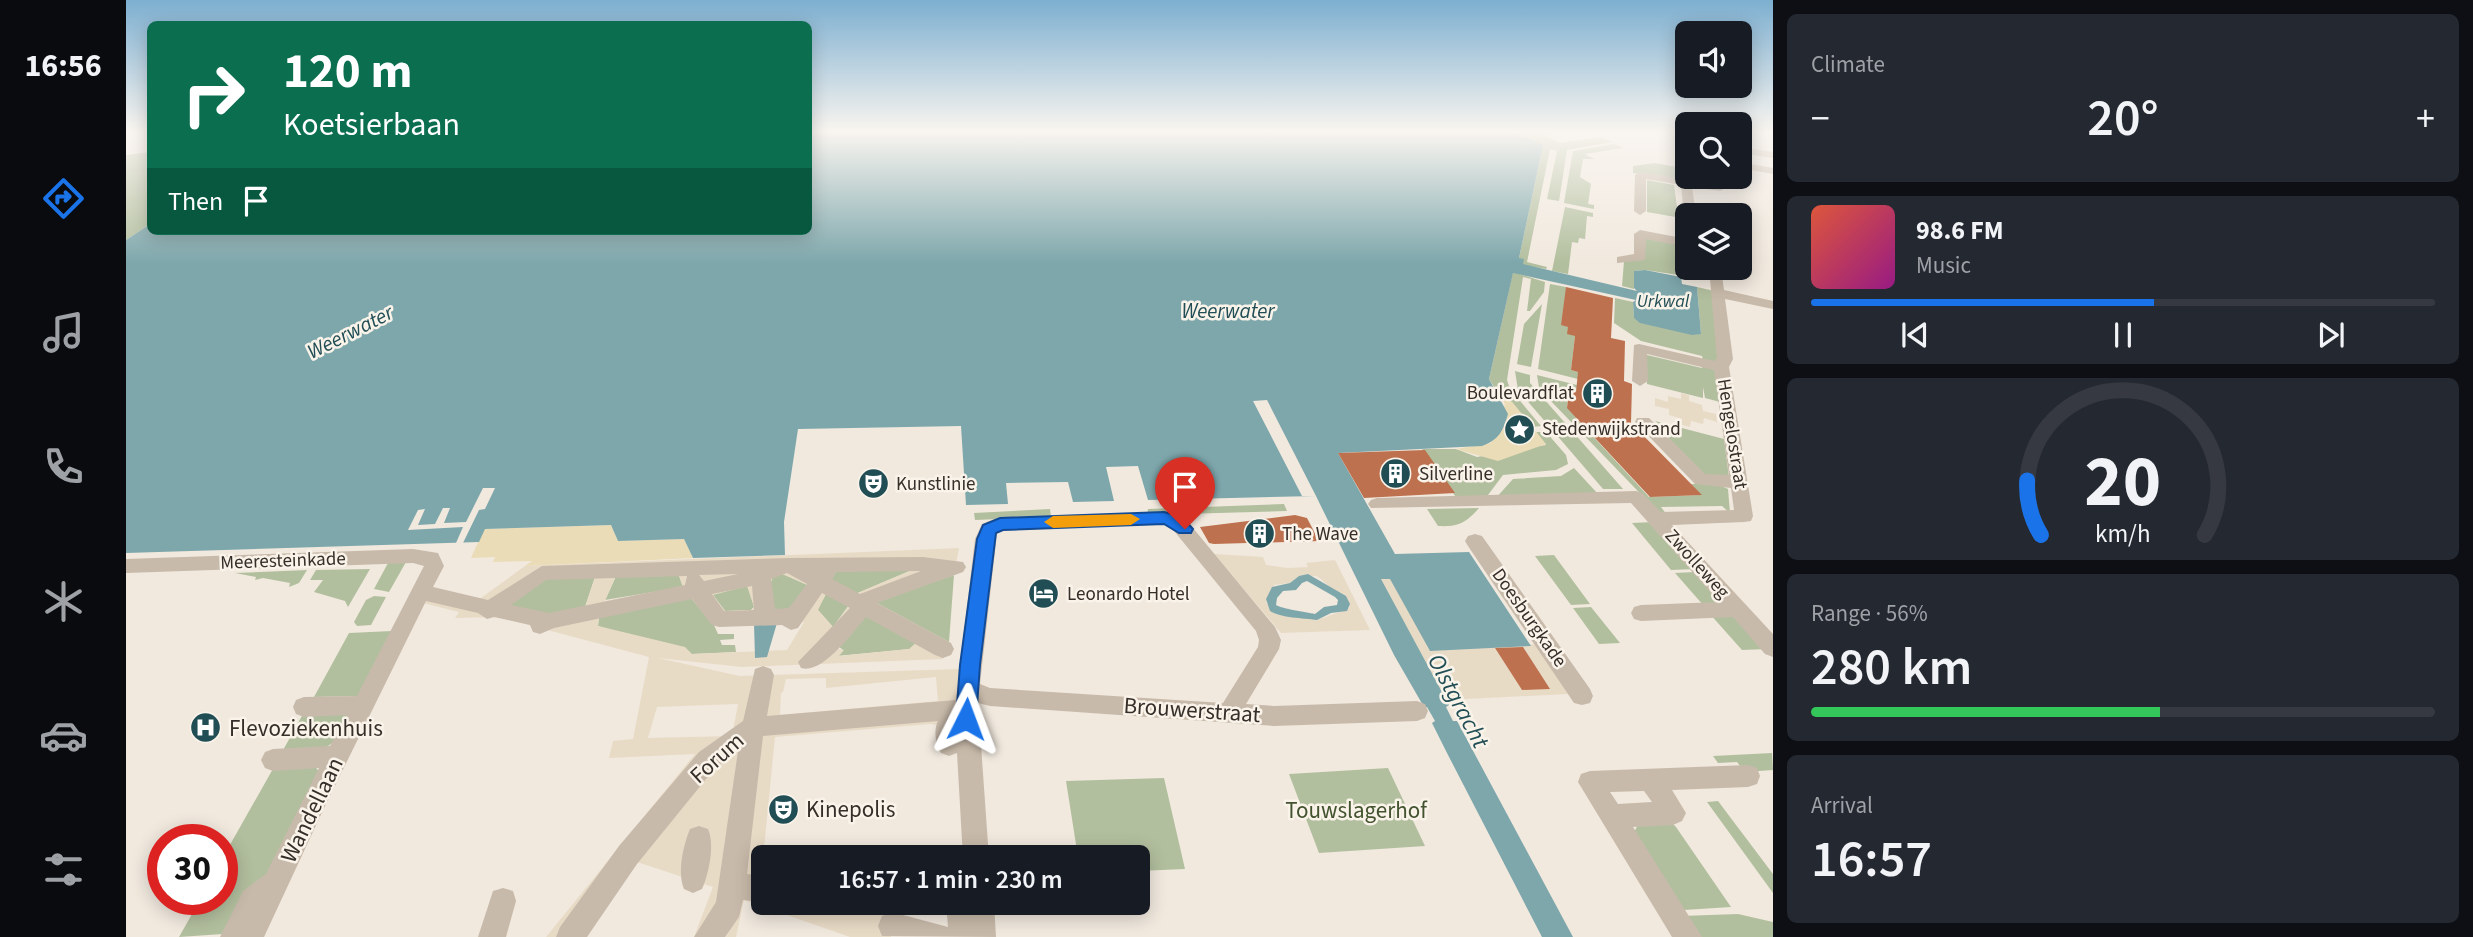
<!DOCTYPE html>
<html lang="en">
<head>
<meta charset="utf-8">
<style>
  body { margin:0; font-family:"Source Sans 3",sans-serif; background:#242831; color:#f1f3f6; height:100vh; display:flex; flex-direction:column; font-size:26px; white-space:nowrap }
  * { box-sizing:border-box; margin:0 }
  p { font-size:23px; color:#9ea1a6 }
  .icon { flex:none; width:38px; height:38px; fill:none; stroke:currentColor; stroke-width:2; stroke-linecap:round; stroke-linejoin:round }
  .map { position:relative; flex:1; overflow:hidden }
  .details { display:flex; flex-direction:column; gap:14px; padding:14px; background:#0d0f14; width:700px }
  .details>* { flex:none }
  .hud { position:absolute; left:21px; top:21px; width:665px; height:214px; border-radius:10px; box-shadow:0 4px 18px #0003; background:#0b6e4f; color:#fff; overflow:hidden }
  .buttons { position:absolute; left:1549px; top:21px; display:grid; gap:14px }
  .buttons a { display:grid; place-items:center; width:77px; height:77px; border-radius:10px; background:#171b24; box-shadow:0 4px 18px #0003; font-size:35px }
  .speed { position:absolute; left:21px; top:824px; display:flex; gap:14px; font-size:35px; font-weight:700; text-align:center }
  .speed>* { display:grid; place-content:center; width:91px; height:91px; border-radius:50%; background:#171b24; box-shadow:0 4px 18px #0003; line-height:1 }
  .speed .limit { border:10px solid #d22; background:#fff; color:#111 }
  .pin { position:absolute; display:grid; place-items:center; width:60px; height:60px; color:#fff; margin:-72px -30px; border-radius:50% 50% 50% 0; rotate:-45deg; box-shadow:0 0 7px #0007 }
  .pin .icon { rotate:45deg }
  .me { position:absolute; width:77px; margin:-38px; rotate:3deg; stroke-linejoin:round; filter:drop-shadow(0 0 5px #0008) }
  .turn { display:flex; align-items:center; gap:24px; height:147px; padding:0 21px; font-size:32px }
  .turn .icon { width:91px; height:91px; stroke-width:2.5 }
  .turn b { display:block; font-size:49px; line-height:60px }
  .then { display:flex; align-items:center; height:66px; padding:0 21px; background:#0003; gap:14px; font-size:26px }
  .big { font-size:52px; font-weight:600; line-height:1.1 }
  .details .tile { flex:1; display:flex; flex-direction:column; justify-content:center; gap:10px; min-width:0; padding:0 24px; border-radius:10px; background:#242831 }
  .details .dial { align-items:center; gap:0 }
  .dial svg { height:182px; overflow:visible; fill:none; stroke:#363941; stroke-width:7; stroke-linecap:round; text-anchor:middle }
  .dial text { fill:#f1f3f6; stroke:none }
  .song { display:flex; align-items:center; gap:21px }
  .cover { width:84px; height:84px; border-radius:10px; background:linear-gradient(135deg,hsl(10 70% 55%),hsl(310 70% 35%)) }
  .played { height:7px; border-radius:4px; background:linear-gradient(90deg,#1a73e8 55%,#363941 55%) }
  .keys { display:flex; justify-content:space-around; direction:ltr }
  .heat { display:flex; justify-content:space-between; align-items:center; font-size:38px; direction:ltr }
  .charge { height:10px; border-radius:5px; background:linear-gradient(90deg,#34c759 56%,#363941 0) }
  .trip { position:absolute; left:625px; top:845px; width:399px; height:70px; border-radius:10px; background:#171b24; box-shadow:0 4px 18px #0003; font-weight:600; line-height:70px; text-align:center }
  main { display:flex; flex:1; min-height:0 }
  .dock { display:flex; flex-direction:column; width:126px; justify-content:space-around; align-items:center; background:#090b0e; color:#9ea1a6 }
  .dock .icon { width:49px; height:49px }
  .dock .on { color:#1a73e8 }
  .dock b { font-size:32px; color:#f1f3f6 }
  .map>svg:first-child { display:block }
  .green { fill:#b2bf9e }
  .sand { fill:#eadcb7 }
  .plaza { fill:#e8dbc6; fill-rule:evenodd }
  .water { fill:#7ea7ac; fill-rule:evenodd }
  .pier { fill:#f1e9de }
  .building { fill:#be714e }
  .lines { fill:none; stroke-linecap:round; stroke-linejoin:round }
  .minor { fill:#c8baaa; fill-rule:evenodd }
  .route { fill:#1a73e8; stroke:#114b97; stroke-width:2 }
  .slow { fill:#f59e0b }
  .labels { text-anchor:middle; dominant-baseline:central; stroke-width:5; stroke-linejoin:round; paint-order:stroke }
  .far-water-label { font-size:18px; font-style:italic; fill:#214e55; stroke:#f9f3ea }
  .poi-label { font-size:19px; fill:#362e29; stroke:#f9f3ea; text-anchor:start }
  .street-label { font-size:19px; fill:#362e29; stroke:#f9f3ea }
  .water-label { font-size:21px; font-style:italic; fill:#214e55; stroke:#f9f3ea }
  .near-street-label { font-size:23px; fill:#362e29; stroke:#f9f3ea }
  .near-poi-label { font-size:23px; fill:#362e29; stroke:#f9f3ea; text-anchor:start }
  .near-park-label { font-size:23px; fill:#43532f; stroke:#f9f3ea }
  .near-water-label { font-size:24px; font-style:italic; fill:#214e55; stroke:#f9f3ea }
</style>
</head>
<body>
<main>
<nav class="dock">
<b>16:56</b>
<svg class="icon on" aria-label="directions" viewBox="0 0 24 24"><path d="M12 3l9 9-9 9-9-9zM9 14v-3h6M13 9l2 2-2 2"/></svg>
<svg class="icon" aria-label="music" viewBox="0 0 24 24"><path d="M9 18V5l10-2v13"/><circle cx="6" cy="18" r="3"/><circle cx="16" cy="16" r="3"/></svg>
<svg class="icon" aria-label="phone" viewBox="0 0 24 24"><path d="M5 4h4l2 5-3 2q2 4 5 5l2-3 5 2v4C11 20 4 13 5 4z"/></svg>
<svg class="icon" aria-label="climate" viewBox="0 0 24 24"><path d="M12 3v18M4 7l16 10M4 17L20 7"/></svg>
<svg class="icon" aria-label="car" viewBox="0 0 24 24"><path d="M5 17H2v-5l4-1 3-4h7l3 4 3 1v5h-3M9 17h6M6 11h13"/><circle cx="7" cy="17" r="2"/><circle cx="17" cy="17" r="2"/></svg>
<svg class="icon" aria-label="filters" viewBox="0 0 24 24"><path d="M4 7h16M4 17h16"/><circle cx="9" cy="7" r="2"/><circle cx="15" cy="17" r="2"/></svg>
</nav>
<div class="map">
<svg width="1647" height="937" viewBox="0 0 1647 937">
  <rect width="100%" height="100%" fill="#f1e9de"/>
  <path class="green" d="M1389 132H1432L1418 135 1434 143 1475 137 1487 142 1441 150 1433 201 1421 199 1431 151 1424 149 1401 262 1421 267 1420 269 1397 265 1393 258 1417 145Z
    M1488 144 1497 148 1459 154 1468 159H1457L1454 177 1465 184 1462 204 1468 205V209L1438 203 1447 151Z
    M24 152V224L0 240V155Z
    M1529 163 1561 169V177H1579L1580 185 1507 173V166Z
    M1521 180 1548 185 1552 214 1561 217V219L1521 212Z
    M1439 207 1467 213V217L1461 216 1459 239 1453 238 1452 243 1446 242 1442 274 1426 271Z
    M1517 238 1561 246V268H1584L1586 280 1519 270 1508 271V289L1496 286 1498 261 1514 260Z
    M1387 272 1419 282 1418 292 1404 311H1401L1405 279 1397 277 1381 380 1384 389 1415 426 1406 427 1386 402 1375 398 1363 379Z
    M1424 284 1440 287 1442 327 1449 336 1445 370 1452 372V379L1412 369Z
    M1571 287 1588 291 1594 358 1591 364 1577 361 1576 356 1515 341 1488 323 1489 298 1507 302 1508 318 1575 334Z
    M1416 304 1405 367 1391 364 1398 324Z
    M1521 355 1576 368 1577 365 1591 371 1594 402 1579 398 1577 387V398L1521 384Z
    M1389 371 1404 375V383L1497 489H1477L1392 390Z
    M1411 375 1451 385 1450 392 1443 391 1441 407 1461 413 1450 418 1523 497 1575 495 1565 484H1591L1602 489 1604 513 1596 506 1535 507 1541 515H1535L1419 395 1413 387Z
    M1529 421 1598 439 1603 477H1582L1573 471 1531 428 1536 427Z
    M1410 432H1420L1440 455 1442 464 1430 470 1377 475 1359 499 1332 500 1296 449H1330L1351 457 1420 445Z
    M1448 468 1473 495 1369 499 1387 479 1435 476Z
    M1158 504 1161 511 1021 515 1022 509Z
    M1353 508C1340 523 1332 527 1312 526L1301 509Z
    M924 509 925 517 849 520 848 513Z
    M1528 522 1570 569 1545 570 1506 523Z
    M1428 555 1464 604 1445 605 1409 556Z
    M280 562 263 592 248 589 262 563Z
    M712 568 786 570 727 595 704 582Z
    M244 569 222 607 219 601 188 592 197 580H184L190 570Z
    M181 570 173 583 163 587 164 583 137 578 129 580 130 577 109 573Z
    M652 572 682 585 666 609H647L640 596 648 573Z
    M1569 572 1598 601 1578 606 1549 573Z
    M552 573 557 587 479 600 490 576Z
    M828 575 823 642 749 602 750 600Z
    M469 577 459 607 419 615 375 604 417 578Z
    M623 586 628 607 625 610 599 611 587 595V593Z
    M700 594 723 605 707 627 691 609Z
    M248 596 260 597 245 625 231 626 228 622 240 600Z
    M565 598 588 625 592 634H608V639L594 640 596 645H609L610 652 566 654 472 626 473 617Z
    M1465 607 1494 643 1473 644 1447 608Z
    M1602 612 1642 649 1616 650 1583 613Z
    M736 614 791 642 784 649 711 656 717 650 712 646Z
    M266 631 232 696 188 697 223 633Z
    M226 712C205 755 201 749 156 752L177 714Z
    M1646 753 1647 770 1619 772 1611 762 1592 763 1587 756Z
    M189 766 195 775 145 872 97 934 53 937 74 900H96V859L148 767Z
    M1262 768 1299 846 1193 853 1163 774Z
    M1038 778 1059 869 1012 871V858L952 857 940 781Z
    M1592 801 1647 874V893L1581 802Z
    M1547 824 1550 827 1605 907 1558 910 1508 832 1512 825Z
    M1612 914 1647 922V937H1568L1555 916Z"/>
  <path class="sand" d="M1375 398 1386 402 1420 444 1372 461 1330 449 1365 443 1379 404Z
    M485 525 492 541 558 539 567 558 399 566 406 561 367 562 369 557 345 558 358 529Z"/>
  <path class="plaza" d="M1555 393 1563 395V401L1576 405 1577 411 1590 414 1591 422 1578 418 1577 424 1565 421 1564 427 1556 425V419L1543 415V409L1529 406V398L1542 402V396L1555 399Z
    M833 548 828 575 749 602 817 645V659L616 667 532 658 614 676 834 669 835 728 804 724 649 737 635 879 637 903H824V912L768 906 765 937H724L618 900 610 937H568L587 887 508 861 461 937H420L569 754 483 758 487 741 507 739 523 657 373 617 329 618 333 612 297 603 304 590 355 598 399 566ZM713 567 786 570 727 595 704 580ZM652 572 681 585 666 609H646L640 596 648 573ZM552 573 557 587 479 601 490 576ZM469 577 459 607 419 615 375 603 419 578ZM621 586 628 607 625 610 599 611 587 595ZM700 594 723 606 707 627 692 610ZM565 598 588 625 678 622 661 650 566 654 559 647 472 626 473 617ZM740 615 791 642 783 649 713 656 718 650 713 649 712 646ZM810 677 812 701 654 715 655 693 657 692 660 679 700 678V688ZM612 704 606 736 522 738 531 707Z
    M1088 554 1137 557 1140 565 1161 568 1182 567 1180 563 1209 560 1244 630 1155 633ZM1173 576H1190L1195 579 1224 607 1222 609 1191 620 1167 616 1140 603 1148 585 1164 583Z
    M1264 578 1398 645 1409 644 1442 694 1320 700 1254 579ZM1397 647 1423 689 1396 690 1369 648Z"/>
  <path class="water" d="M683 132H1389L1417 145 1393 258 1398 259 1397 264 1511 291 1508 288V271L1519 270 1555 277 1556 284 1571 287 1575 334 1566 335 1514 323 1508 318 1507 302 1510 300 1387 273 1363 379 1382 414C1377 431 1373 440 1356 446L1212 453 1269 554 1343 552 1405 646 1304 651 1264 579H1255L1323 705 1320 707 1327 721H1331L1447 937H1416L1321 753 1306 723 1309 721 1301 707H1298L1268 655 1190 496 1022 500 1012 466 980 467 988 501 947 502 942 482 880 483 882 504 840 505 835 426 672 429 658 522 659 555 567 558 558 539 492 541 485 525 359 529 353 542 0 553V240L24 224V231H682Z
    M1182 574 1220 596 1224 604 1221 611 1205 613 1191 620C1177 618 1155 618 1144 611L1140 599 1146 587 1164 583 1173 576ZM1181 581 1209 597 1212 600 1211 605 1198 607 1189 614C1179 612 1157 609 1150 605L1151 598 1157 591 1170 590 1176 583Z
    M651 623 641 657 629 658 628 624Z"/>
  <path class="pier" d="M1141 400 1190 496H1176L1127 401Z
    M357 488H369L359 509 353 510 337 543H330L337 527 282 530 292 510 299 509 292 525 309 524 317 508H324L318 523 340 522Z"/>
  <path class="building" d="M1440 287 1487 298 1485 338 1499 341 1498 381 1506 384 1505 423 1576 495 1524 497 1441 408 1443 390 1450 392 1452 372 1445 370 1449 336 1441 334 1442 327 1435 325Z
    M1299 450 1329 493 1238 498 1212 453Z
    M1169 515 1181 518 1193 541 1088 544 1083 543 1074 527Z
    M1397 647 1408 664 1424 689 1396 690 1369 648Z"/>
  <g class="lines">
    <path class="minor" d="M1614 147 1647 152V158L1614 153Z
      M1614 162 1647 168V174L1614 168Z
      M1515 172 1588 184 1587 177H1597L1600 188 1594 191 1566 187 1570 215H1561V218L1558 215 1555 185 1520 179V211L1514 215 1508 211 1509 175Z
      M1514 230 1561 239V247L1520 239 1519 260 1491 263V257L1508 254V234Z
      M1583 268H1595L1598 290 1647 301V309L1599 299 1607 359 1603 367 1627 516 1625 521 1618 522 1546 525 1647 634V657L1639 654 1607 617 1515 621 1508 619 1505 613 1508 607 1515 605 1593 602 1505 503 1245 508 1242 504 1245 500 1251 498 1510 491 1516 493 1535 512 1608 510 1605 488 1569 484 1509 422 1511 418H1523L1579 474 1603 475 1588 370 1521 354 1522 381 1514 386 1506 381 1508 345 1513 344 1588 361 1591 358Z
      M1038 512 1057 516 1149 627 1155 640 1153 649 1120 704 1148 706 1291 701 1299 704 1302 711 1299 718 1291 721 1148 726 864 706 852 703 863 858H837L831 753 823 756 815 753C810 744 807 731 812 721L637 736 621 874 637 876V902L617 900 613 917 599 937H568L590 902 612 751 589 768 511 864 461 937H430L434 927 493 846 573 752 617 721 629 669 637 666 645 669 648 675 641 716 830 700 849 539 856 524 874 517ZM1038 524 1044 526 1130 631 1133 640 1132 647 1097 703 864 688 854 684 871 533 877 530Z
      M1349 534 1356 536 1464 689 1467 696 1464 703 1456 705 1448 703 1342 546 1339 541 1342 536Z
      M287 549 312 553 318 566 307 587 362 600 416 566 663 558 797 557 837 562 840 567 837 572 751 603 825 643 828 649 825 655 817 658 809 655 740 617C727 632 696 675 675 668L672 662 724 608 696 593 672 628 665 630 656 625 593 627 586 625 566 599 428 628 414 634 407 632 404 625 368 617 361 619 352 613 300 601 199 806 138 937H94L117 891 140 874 193 768 147 771 139 768 135 760 139 752 147 749 204 746 220 715 178 717 170 714 167 707 170 700 178 697 231 696 298 566 287 563 0 573V559ZM795 571 734 594 706 579 710 572ZM661 573 681 584 663 608 649 609 645 579ZM612 574 578 581 573 575ZM561 576 559 585 423 613 385 605 420 580ZM626 586 628 610 598 611 586 594Z
      M1622 765 1631 768 1634 776 1631 784 1622 787 1546 790 1560 813 1556 821 1547 825 1507 827 1576 937H1546L1452 782 1455 774 1464 771ZM1518 791 1526 802 1492 804 1484 792Z
      M573 826 582 829C589 845 583 873 576 889L567 893 558 889C551 873 557 846 564 829Z
      M377 888 387 891 390 901 380 937H352L367 891Z
      M820 903H868L870 937 756 936 752 926 756 916 766 912 822 927Z"/>
  </g>
  <linearGradient id="sky" x2="0" y2="1"><stop stop-color="#7dafd0"/><stop offset="0.5" stop-color="#f9f5f0"/><stop offset="1" stop-color="#f9f5f0" stop-opacity="0"/></linearGradient>
  <rect width="1647" height="263" fill="url(#sky)"/>
  <path class="route" d="M1038 512 1056 517 1067 529 1065 533H1053L1038 524 877 530 870 533 854 665 850 719 847 726 840 728 833 726 830 719 834 665 851 539 857 525 874 518Z"/>
  <path class="slow" d="M1005 514 1014 519 1005 525 927 528 918 522 927 516Z"/>
  <defs>
    <symbol id="building-disc" viewBox="-11 -11 22 22"><circle r="9.5" fill="#214e55" stroke="#f9f3ea"/><path d="M-4-6H4V6H1V3H-1V6H-4ZM-2.5-4.3h1.7v1.8h-1.7ZM.8-4.3h1.7v1.8H.8ZM-2.5-1h1.7V.8h-1.7ZM.8-1h1.7V.8H.8Z" fill="#fff"/></symbol>
    <symbol id="sight-disc" viewBox="-11 -11 22 22"><circle r="9.5" fill="#214e55" stroke="#f9f3ea"/><path d="M0-6L1.8-2.2L6-1.7L2.9 1.2L3.7 5.4L0 3.3L-3.7 5.4L-2.9 1.2L-6-1.7L-1.8-2.2Z" fill="#fff"/></symbol>
    <symbol id="theatre-disc" viewBox="-11 -11 22 22"><circle r="9.5" fill="#214e55" stroke="#f9f3ea"/><path d="M-5-5.5Q0-4 5-5.5V0Q5 5 0 6Q-5 5-5 0ZM-3.3-2.5H-1v1.5H-3.3ZM1-2.5H3.3v1.5H1ZM-2.8 1Q0 5.5 2.8 1Z" fill="#fff"/></symbol>
    <symbol id="hotel-disc" viewBox="-11 -11 22 22"><circle r="9.5" fill="#214e55" stroke="#f9f3ea"/><path d="M-6-4.5h1.5V1H6V5H4.5V3h-9V5H-6ZM-4 0a1.8 1.8 0 1 1 3.6 0ZM.5 0V-2.5h3Q6-2.5 6 0Z" fill="#fff"/></symbol>
    <symbol id="hospital-disc" viewBox="-11 -11 22 22"><circle r="9.5" fill="#214e55" stroke="#f9f3ea"/><path d="M-5-5h3v3.5h4V-5h3V5h-3V1.5h-4V5h-3Z" fill="#fff"/></symbol>
  </defs>
  <g fill-rule="evenodd">
    <use href="#building-disc" x="1454" y="376" width="35" height="35"/>
    <use href="#sight-disc" x="1376" y="412" width="35" height="35"/>
    <use href="#building-disc" x="1252" y="456" width="35" height="35"/>
    <use href="#theatre-disc" x="730" y="466" width="35" height="35"/>
    <use href="#building-disc" x="1116" y="516" width="35" height="35"/>
    <use href="#hotel-disc" x="900" y="576" width="35" height="35"/>
    <use href="#hospital-disc" x="62" y="710" width="35" height="35"/>
    <use href="#theatre-disc" x="640" y="792" width="35" height="35"/>
  </g>
  <g class="labels">
    <g class="far-water-label">
      <text x="1537" y="301">Urkwal</text>
    </g>
    <g class="poi-label">
      <text x="1448" y="393" text-anchor="end">Boulevardflat</text>
      <text x="1416" y="429">Stedenwijkstrand</text>
      <text x="1293" y="474">Silverline</text>
      <text x="770" y="484">Kunstlinie</text>
      <text x="1156" y="534">The Wave</text>
      <text x="941" y="594">Leonardo Hotel</text>
    </g>
    <g class="street-label">
      <text transform="translate(1606 434) rotate(81)">Hengelostraat</text>
      <text transform="translate(157 561) rotate(-2)">Meeresteinkade</text>
      <text transform="translate(1571 564) rotate(48)">Zwolleweg</text>
      <text transform="translate(1403 618) rotate(55)">Doesburgkade</text>
    </g>
    <g class="water-label">
      <text x="1102" y="311">Weerwater</text>
      <text transform="translate(224 332) rotate(-27)">Weerwater</text>
    </g>
    <g class="near-street-label">
      <text transform="translate(1066 710) rotate(4)">Brouwerstraat</text>
      <text transform="translate(591 758) rotate(-42)">Forum</text>
      <text transform="translate(186 810) rotate(-64)">Wandellaan</text>
    </g>
    <g class="near-poi-label">
      <text x="103" y="728">Flevoziekenhuis</text>
      <text x="680" y="809">Kinepolis</text>
    </g>
    <g class="near-park-label">
      <text x="1230" y="810">Touwslagerhof</text>
    </g>
    <g class="near-water-label">
      <text transform="translate(1332 701) rotate(62)">Olstgracht</text>
    </g>
  </g>
</svg>
<div class="buttons">
<a><svg class="icon" aria-label="sound" viewBox="0 0 24 24"><path d="M4 9h4l5-4v14l-5-4H4zM17 9q2 3 0 6"/></svg></a>
<a><svg class="icon" aria-label="search" viewBox="0 0 24 24"><circle cx="10" cy="10" r="6"/><path d="M15 15l6 6"/></svg></a>
<a><svg class="icon" aria-label="layers" viewBox="0 0 24 24"><path d="M12 4l9 5-9 5-9-5zM3 14l9 5 9-5"/></svg></a>
</div>
<div class="speed"><div class="limit">30</div></div>
<div class="pin" style="left:1059px;top:529px;background:#d93025"><svg class="icon" aria-label="arrive" viewBox="0 0 24 24"><path d="M6 21V4h12l-3 4 3 4H6"/></svg></div>
<svg class="me" style="left:840px;top:719px" viewBox="-20 -20 40 40"><path d="M0-17L14 15 0 8-14 15z" fill="#1a73e8" stroke="#fff" stroke-width="4"/></svg>
<div class="trip">16:57 · 1 min · 230 m</div>
<div class="hud">
<div class="turn"><svg class="icon" aria-label="right" viewBox="0 0 24 24"><path d="M7 20v-9h11M14 6l5 5-5 5"/></svg><div><b>120 m</b>Koetsierbaan</div></div>
<div class="then">Then<svg class="icon" aria-label="arrive" viewBox="0 0 24 24"><path d="M6 21V4h12l-3 4 3 4H6"/></svg></div>
</div>
</div>
<section class="details">
<div class="tile"><p>Climate</p>
<div class="heat"><a>−</a><b class="big">20°</b><a>+</a></div>
</div>
<div class="tile">
<div class="song"><i class="cover"></i><div><b>98.6 FM</b><p>Music</p></div></div>
<div class="played"></div>
<div class="keys"><svg class="icon" aria-label="previous" viewBox="0 0 24 24"><path d="M18 5L8 12l10 7zM5 5v14"/></svg><svg class="icon" aria-label="pause" viewBox="0 0 24 24"><path d="M8 5v14M16 5v14"/></svg><svg class="icon" aria-label="next" viewBox="0 0 24 24"><path d="M6 5l10 7-10 7zM19 5v14"/></svg></div>
</div>
<div class="tile dial"><svg viewBox="0 0 100 80">
<path d="M14 69A42 42 0 1 1 86 69"/>
<path d="M14 69A42 42 0 0 1 8 45" stroke="#1a73e8"/>
<text x="50" y="56" font-size="32" font-weight="700">20</text>
<text x="50" y="72" font-size="11">km/h</text>
</svg></div>
<div class="tile"><p>Range · 56%</p><b class="big">280 km</b><div class="charge"></div></div>
<div class="tile"><p>Arrival</p><b class="big">16:57</b></div>
</section>
</main>
</body>
</html>
